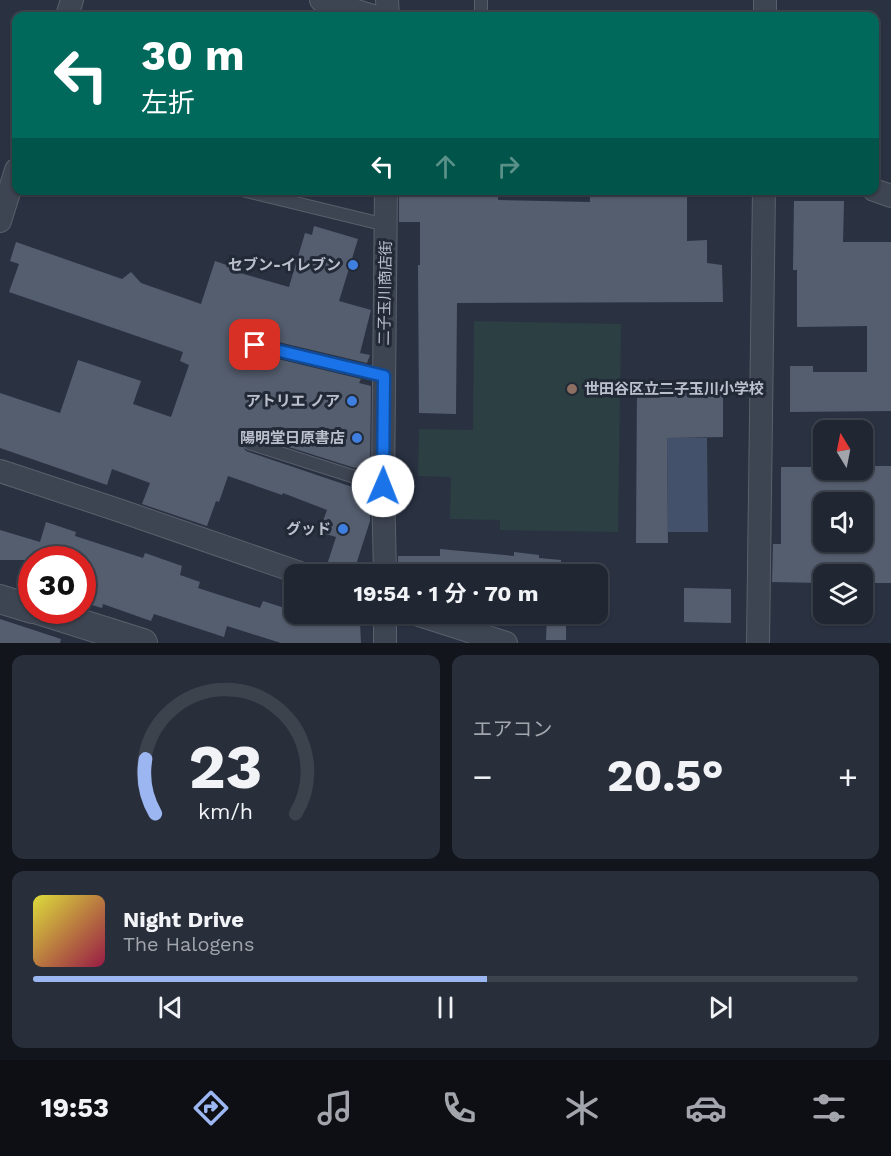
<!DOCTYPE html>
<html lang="ja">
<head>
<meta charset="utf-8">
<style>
  body { margin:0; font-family:"Work Sans","Noto Sans JP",sans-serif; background:#282e3a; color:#f1f3f6; height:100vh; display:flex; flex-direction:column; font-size:22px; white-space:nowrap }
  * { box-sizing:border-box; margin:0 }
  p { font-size:20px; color:#a2a5ac }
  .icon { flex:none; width:33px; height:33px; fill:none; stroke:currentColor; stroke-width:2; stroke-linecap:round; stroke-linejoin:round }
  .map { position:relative; height:643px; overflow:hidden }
  .panel { display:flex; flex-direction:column; gap:12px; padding:12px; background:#12151c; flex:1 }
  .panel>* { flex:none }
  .top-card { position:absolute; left:12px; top:12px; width:867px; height:183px; border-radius:12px; box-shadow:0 2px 4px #0004,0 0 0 2px #3d434d; background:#00695c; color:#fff; overflow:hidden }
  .needle { width:39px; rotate:350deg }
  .buttons { position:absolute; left:813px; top:420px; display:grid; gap:12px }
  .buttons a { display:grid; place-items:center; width:60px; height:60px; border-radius:12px; background:#202632; box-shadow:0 2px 4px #0004,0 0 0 2px #3d434d; font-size:30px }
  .speed { position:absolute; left:18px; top:546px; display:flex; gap:12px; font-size:30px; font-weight:700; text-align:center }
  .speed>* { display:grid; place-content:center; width:78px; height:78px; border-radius:50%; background:#202632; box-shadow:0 2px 4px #0004,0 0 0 2px #3d434d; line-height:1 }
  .speed .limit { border:9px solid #d22; background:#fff; color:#111 }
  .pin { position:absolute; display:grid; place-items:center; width:51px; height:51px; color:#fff; margin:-26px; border-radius:12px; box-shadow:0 3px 9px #0006 }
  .me { position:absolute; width:66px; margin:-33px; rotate:1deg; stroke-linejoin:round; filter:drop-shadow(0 0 4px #0008) }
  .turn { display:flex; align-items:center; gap:21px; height:126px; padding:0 30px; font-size:27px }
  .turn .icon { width:78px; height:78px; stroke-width:2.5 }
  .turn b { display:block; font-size:42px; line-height:51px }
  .lanes { display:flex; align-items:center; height:57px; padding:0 30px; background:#0003; justify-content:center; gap:30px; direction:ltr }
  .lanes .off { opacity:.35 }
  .big { font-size:45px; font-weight:700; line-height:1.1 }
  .panel .card { flex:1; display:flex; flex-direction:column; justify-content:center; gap:9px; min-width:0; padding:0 21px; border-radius:12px; background:#282e3a }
  .panel .dial { align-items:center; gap:0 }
  .dial svg { height:156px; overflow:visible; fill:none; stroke:#3d434d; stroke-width:7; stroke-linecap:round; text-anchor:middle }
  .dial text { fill:#f1f3f6; stroke:none }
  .song { display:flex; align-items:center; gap:18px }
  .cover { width:72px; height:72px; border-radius:9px; background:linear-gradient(135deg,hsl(60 70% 55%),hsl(340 70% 35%)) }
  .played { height:6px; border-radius:3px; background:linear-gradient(90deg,#9bb6f1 55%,#3d434d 55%) }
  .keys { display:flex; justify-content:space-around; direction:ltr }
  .heat { display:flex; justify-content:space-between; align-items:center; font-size:33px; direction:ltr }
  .panel .tiles { flex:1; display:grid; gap:12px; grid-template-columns:1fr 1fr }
  .card:last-child { grid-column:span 2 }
  .trip { position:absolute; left:284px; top:564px; width:324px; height:60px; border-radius:12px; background:#202632; box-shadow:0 2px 4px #0004,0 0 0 2px #3d434d; font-weight:700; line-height:60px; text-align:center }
  .tab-bar { display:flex; height:96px; justify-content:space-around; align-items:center; background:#0d0f14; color:#a2a5ac }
  .tab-bar .icon { width:42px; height:42px }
  .tab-bar .selected { color:#9bb6f1 }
  .tab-bar b { font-size:27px; color:#f1f3f6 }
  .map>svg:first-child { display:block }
  .green { fill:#2c3f43 }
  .water { fill:#43516b }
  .building { fill:#555e6f; fill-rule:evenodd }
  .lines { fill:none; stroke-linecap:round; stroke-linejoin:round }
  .service-casing { stroke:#59606c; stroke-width:14 }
  .minor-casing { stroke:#59606c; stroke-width:24 }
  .tertiary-casing { stroke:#59606c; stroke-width:30 }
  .service { stroke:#3e4552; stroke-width:12 }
  .minor { stroke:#3e4552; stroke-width:22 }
  .tertiary { stroke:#3e4552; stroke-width:28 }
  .route-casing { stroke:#114b97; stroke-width:15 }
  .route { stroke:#1a73e8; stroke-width:10 }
  .shop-dot { fill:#3f7fe0; stroke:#222a37; stroke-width:2 }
  .education-dot { fill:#8d6e63; stroke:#222a37; stroke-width:2 }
  .labels { text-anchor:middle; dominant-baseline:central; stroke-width:6; stroke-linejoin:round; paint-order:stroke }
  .poi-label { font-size:15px; font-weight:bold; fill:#bbc0cc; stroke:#222a37; text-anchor:end }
  .street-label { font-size:15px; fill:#bbc0cc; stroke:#222a37 }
</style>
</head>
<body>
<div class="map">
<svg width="891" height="643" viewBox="0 0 891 643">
  <rect width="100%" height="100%" fill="#2a3242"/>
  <path class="green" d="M474 321 621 324 618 532 500 530V520L450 519 451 477 418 476 419 429 473 430Z"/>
  <path class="water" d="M667 438H707L708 532H668Z"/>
  <path class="building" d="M399 190H455V196H498V200L590 202V190H687V241L707 240V263L722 265 723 302 457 303 456 414 419 413 418 265H420V222H399Z
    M794 201H844L843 242H891V411L790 412V366H813V372H867V326L797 327V270H793Z
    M314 226 358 239 339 301 371 310 360 353 370 355 367 363 257 337 249 339 247 347 253 353 361 379 359 383 371 386 370 463 355 468 251 435 243 437 241 444 246 451 370 493V521L353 574H344L326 568 336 537 319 532 327 510 283 493 282 495 228 476 219 502 216 501 207 526 142 504 150 483 112 469 107 485 0 448V393L60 413 78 360 141 381 133 404 171 417 189 365 180 361 183 352 9 292 19 264 10 261 16 242 122 279 131 272 141 283 201 304 215 261 241 270 240 273 289 287 305 233 312 235Z
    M637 385H723V437L667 438 668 543H636Z
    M862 466H891V583H862V574H824V583L772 582 773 544H781V467H824V470H862ZM824 502H862V545H824Z
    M46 522 76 532 75 536 143 558 145 553 182 566 180 575 200 582 198 588 260 608 263 601 294 611V614H332L360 623 361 643H281L227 626 224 637 154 614 151 621 103 604 102 608 82 602V560H0V530L40 542Z
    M440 549 514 556V552L539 555V558L561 560V574H398V556H440Z
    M684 588 731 589V623L684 622Z
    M547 614H566V640H546Z
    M0 619 61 639 60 643H0Z"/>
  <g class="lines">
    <defs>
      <path id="service" d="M481 16V0
        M242 190 386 225
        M255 345 384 376
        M249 443 383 486"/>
      <path id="minor" d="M321 0 373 16
        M387 0 388 16
        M765 0V16
        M67 16 72 0
        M874 190 891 196
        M0 221 16 170
        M0 471 121 511 303 574
        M385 574 383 486 386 190
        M416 614 506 643
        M385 643V614
        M758 643 764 190"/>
      <path id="tertiary" d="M0 599 32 609
        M38 610 143 643"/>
    </defs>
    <use href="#service" class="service-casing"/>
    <use href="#minor" class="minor-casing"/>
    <use href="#tertiary" class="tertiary-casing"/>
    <use href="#service" class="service"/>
    <use href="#minor" class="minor"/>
    <use href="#tertiary" class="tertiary"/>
  </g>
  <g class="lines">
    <defs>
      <path id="route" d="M255 345 384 376 383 486"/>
    </defs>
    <use href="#route" class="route-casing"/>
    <use href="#route" class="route"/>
  </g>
  <g class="shop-dot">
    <circle cx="353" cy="265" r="6"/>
    <circle cx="352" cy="401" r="6"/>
    <circle cx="357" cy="438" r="6"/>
    <circle cx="343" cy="529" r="6"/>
  </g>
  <circle class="education-dot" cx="572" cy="389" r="6"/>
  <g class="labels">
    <g class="poi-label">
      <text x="341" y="265">セブン-イレブン</text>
      <text x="584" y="389" text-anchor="start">世田谷区立二子玉川小学校</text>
      <text x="340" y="401">アトリエ ノア</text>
      <text x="345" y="438">陽明堂日原書店</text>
      <text x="331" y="529">グッド</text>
    </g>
    <g class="street-label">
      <text transform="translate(385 293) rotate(-89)">二子玉川商店街</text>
    </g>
  </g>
</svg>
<div class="buttons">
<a><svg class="needle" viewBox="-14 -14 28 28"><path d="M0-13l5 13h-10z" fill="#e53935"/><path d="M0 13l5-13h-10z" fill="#a2a5ac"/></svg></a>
<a><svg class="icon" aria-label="sound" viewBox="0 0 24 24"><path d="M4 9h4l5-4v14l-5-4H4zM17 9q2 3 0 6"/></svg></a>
<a><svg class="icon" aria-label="layers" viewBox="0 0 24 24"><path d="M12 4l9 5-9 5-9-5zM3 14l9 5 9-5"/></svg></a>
</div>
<div class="speed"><div class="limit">30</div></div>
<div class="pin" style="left:255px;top:345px;background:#d93025"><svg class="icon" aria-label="arrive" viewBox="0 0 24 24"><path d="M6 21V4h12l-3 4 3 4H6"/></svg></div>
<svg class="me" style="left:383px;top:486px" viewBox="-20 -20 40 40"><circle r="19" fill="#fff"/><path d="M0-13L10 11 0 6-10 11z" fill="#1a73e8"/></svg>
<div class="trip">19:54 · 1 分 · 70 m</div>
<div class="top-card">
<div class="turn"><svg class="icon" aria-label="left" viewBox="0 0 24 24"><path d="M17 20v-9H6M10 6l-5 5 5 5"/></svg><div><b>30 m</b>左折</div></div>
<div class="lanes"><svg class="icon" aria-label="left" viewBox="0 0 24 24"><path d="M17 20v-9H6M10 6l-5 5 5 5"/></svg><svg class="icon off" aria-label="ahead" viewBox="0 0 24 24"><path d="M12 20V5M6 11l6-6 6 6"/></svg><svg class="icon off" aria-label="right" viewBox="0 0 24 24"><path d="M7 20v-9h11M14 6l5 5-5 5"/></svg></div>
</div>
</div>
<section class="panel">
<div class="tiles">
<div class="card dial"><svg viewBox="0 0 100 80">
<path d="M14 69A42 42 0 1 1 86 69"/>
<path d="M14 69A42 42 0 0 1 9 41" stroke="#9bb6f1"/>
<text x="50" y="56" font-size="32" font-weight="700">23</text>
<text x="50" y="72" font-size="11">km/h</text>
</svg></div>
<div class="card"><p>エアコン</p>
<div class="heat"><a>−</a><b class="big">20.5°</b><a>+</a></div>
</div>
<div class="card">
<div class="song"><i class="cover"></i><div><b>Night Drive</b><p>The Halogens</p></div></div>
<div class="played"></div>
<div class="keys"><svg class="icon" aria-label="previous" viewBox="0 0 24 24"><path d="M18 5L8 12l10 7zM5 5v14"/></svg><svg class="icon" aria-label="pause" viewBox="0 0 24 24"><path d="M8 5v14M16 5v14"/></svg><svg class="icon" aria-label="next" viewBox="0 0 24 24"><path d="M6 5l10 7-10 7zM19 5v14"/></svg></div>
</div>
</div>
</section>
<nav class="tab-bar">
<b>19:53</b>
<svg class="icon selected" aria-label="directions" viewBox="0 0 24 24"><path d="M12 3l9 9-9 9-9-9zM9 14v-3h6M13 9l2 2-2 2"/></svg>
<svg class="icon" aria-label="music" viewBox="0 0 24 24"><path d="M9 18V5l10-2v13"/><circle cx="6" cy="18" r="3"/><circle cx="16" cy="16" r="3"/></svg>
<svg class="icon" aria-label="phone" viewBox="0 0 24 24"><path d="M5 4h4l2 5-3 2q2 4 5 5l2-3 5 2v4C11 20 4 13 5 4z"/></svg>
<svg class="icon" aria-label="climate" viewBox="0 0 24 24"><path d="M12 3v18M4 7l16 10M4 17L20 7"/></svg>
<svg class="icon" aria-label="car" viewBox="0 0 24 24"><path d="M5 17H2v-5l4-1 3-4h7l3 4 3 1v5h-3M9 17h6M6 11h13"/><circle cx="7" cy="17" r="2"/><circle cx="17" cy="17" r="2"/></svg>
<svg class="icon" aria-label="filters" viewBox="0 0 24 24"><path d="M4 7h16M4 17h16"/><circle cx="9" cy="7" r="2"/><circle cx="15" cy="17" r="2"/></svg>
</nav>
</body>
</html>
